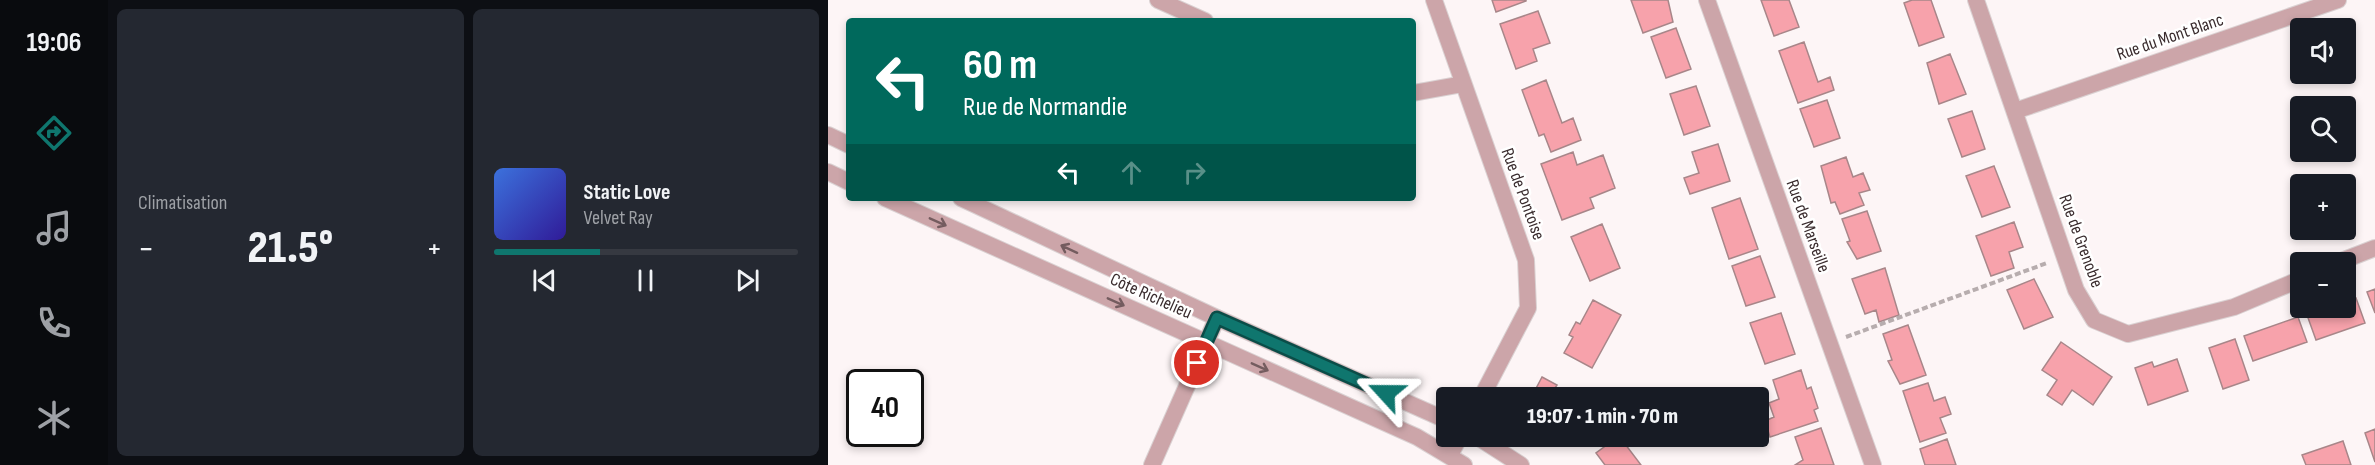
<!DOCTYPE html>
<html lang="fr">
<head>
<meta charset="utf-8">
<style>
  body { margin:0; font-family:"Sofia Sans Condensed",sans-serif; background:#242831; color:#f1f3f6; height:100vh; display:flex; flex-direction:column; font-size:22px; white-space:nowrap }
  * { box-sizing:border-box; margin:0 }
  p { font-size:20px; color:#9ea1a6 }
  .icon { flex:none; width:33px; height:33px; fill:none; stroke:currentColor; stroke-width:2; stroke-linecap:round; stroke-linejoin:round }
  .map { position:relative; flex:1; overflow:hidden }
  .drawer { display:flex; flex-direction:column; gap:9px; padding:9px; background:#0d0f14; width:720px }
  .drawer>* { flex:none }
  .top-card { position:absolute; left:18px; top:18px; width:570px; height:183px; border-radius:6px; box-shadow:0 3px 9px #0003; background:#00695c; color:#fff; overflow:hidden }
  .fabs { position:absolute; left:1462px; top:18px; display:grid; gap:12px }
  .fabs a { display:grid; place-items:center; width:66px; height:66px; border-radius:6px; background:#171b24; box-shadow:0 3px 9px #0003; font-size:30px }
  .speed { position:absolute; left:18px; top:369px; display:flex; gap:12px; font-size:30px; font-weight:700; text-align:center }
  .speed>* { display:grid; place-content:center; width:78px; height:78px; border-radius:50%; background:#171b24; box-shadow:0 3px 9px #0003; line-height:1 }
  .speed .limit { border:3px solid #111; border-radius:9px; background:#fff; color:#111 }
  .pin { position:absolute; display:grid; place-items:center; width:51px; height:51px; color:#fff; margin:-26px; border:3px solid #fff; border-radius:50%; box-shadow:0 2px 6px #0007 }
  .me { position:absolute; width:66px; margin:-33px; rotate:294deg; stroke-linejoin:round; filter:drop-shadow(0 0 4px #0008) }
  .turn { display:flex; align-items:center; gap:21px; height:126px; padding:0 18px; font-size:27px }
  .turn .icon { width:78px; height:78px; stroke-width:2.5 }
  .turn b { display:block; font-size:42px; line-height:51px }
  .lanes { display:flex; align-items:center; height:57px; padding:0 18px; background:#0003; justify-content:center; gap:30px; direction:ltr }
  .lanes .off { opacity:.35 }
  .big { font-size:45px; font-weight:800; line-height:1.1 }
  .drawer .widget { flex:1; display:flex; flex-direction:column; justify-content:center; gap:9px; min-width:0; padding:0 21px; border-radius:9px; background:#242831 }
  .song { display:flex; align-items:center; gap:18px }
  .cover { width:72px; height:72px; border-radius:9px; background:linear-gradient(135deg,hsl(220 70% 55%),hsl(250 70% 35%)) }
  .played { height:6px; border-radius:3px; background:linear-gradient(90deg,#0f766e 35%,#363941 35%) }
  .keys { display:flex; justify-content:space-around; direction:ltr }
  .heat { display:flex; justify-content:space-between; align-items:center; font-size:33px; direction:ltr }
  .drawer .tiles { flex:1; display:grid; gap:9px; grid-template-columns:repeat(2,1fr) }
  .trip { position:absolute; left:608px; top:387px; width:333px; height:60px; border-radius:6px; background:#171b24; box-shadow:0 3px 9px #0003; font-weight:800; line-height:60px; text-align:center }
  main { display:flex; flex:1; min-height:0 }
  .tabs { display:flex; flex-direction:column; width:108px; justify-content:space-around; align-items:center; background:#090b0e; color:#9ea1a6 }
  .tabs .icon { width:42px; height:42px }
  .tabs .on { color:#0f766e }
  .tabs b { font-size:27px; color:#f1f3f6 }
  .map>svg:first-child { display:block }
  .building { fill:#f7a2ab; stroke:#a88689; stroke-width:1.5 }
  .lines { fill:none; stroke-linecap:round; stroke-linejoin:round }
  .minor-casing { stroke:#dad1d2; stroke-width:18 }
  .tertiary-casing { stroke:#dad1d2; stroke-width:18 }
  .path { stroke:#b7adae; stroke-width:4; stroke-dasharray:6 3; stroke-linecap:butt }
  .minor { stroke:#cca5a9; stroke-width:16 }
  .tertiary { stroke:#cca5a9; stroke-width:16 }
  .oneway { stroke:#745c5f }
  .route-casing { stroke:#0a4d48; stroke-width:15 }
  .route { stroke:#0f766e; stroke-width:10 }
  .labels { text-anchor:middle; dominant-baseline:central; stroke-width:5; stroke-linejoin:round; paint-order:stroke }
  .street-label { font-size:18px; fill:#392b2d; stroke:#fff }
</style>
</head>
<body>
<main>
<nav class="tabs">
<b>19:06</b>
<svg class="icon on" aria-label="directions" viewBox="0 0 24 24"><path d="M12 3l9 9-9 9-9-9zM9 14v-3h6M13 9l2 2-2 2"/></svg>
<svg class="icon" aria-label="music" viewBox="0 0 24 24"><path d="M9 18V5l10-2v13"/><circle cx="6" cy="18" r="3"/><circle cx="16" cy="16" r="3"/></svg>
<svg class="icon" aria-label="phone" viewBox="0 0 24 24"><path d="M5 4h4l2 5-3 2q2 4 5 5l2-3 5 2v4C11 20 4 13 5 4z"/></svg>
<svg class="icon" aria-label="climate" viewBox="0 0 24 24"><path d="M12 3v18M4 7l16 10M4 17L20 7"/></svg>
</nav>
<section class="drawer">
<div class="tiles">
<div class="widget"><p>Climatisation</p>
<div class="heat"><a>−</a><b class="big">21.5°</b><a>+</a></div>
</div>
<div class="widget">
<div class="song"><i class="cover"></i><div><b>Static Love</b><p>Velvet Ray</p></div></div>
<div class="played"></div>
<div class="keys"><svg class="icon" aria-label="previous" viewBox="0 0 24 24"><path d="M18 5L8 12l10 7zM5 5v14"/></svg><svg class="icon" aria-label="pause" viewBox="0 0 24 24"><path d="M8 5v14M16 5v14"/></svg><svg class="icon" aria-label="next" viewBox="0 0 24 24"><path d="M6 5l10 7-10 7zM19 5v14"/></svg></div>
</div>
</div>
</section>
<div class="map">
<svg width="1547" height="465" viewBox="0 0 1547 465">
  <rect width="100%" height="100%" fill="#fdf5f6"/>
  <path class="building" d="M664 0H698V1L668 12Z
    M803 0H840L845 22 815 33Z
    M933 0H961L971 27 946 36Z
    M1084 0H1103L1116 37 1091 46 1076 3Z
    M710 11 722 43 705 49 709 61 688 69 672 24Z
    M848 28 863 69 838 78 823 37Z
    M976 42 990 82 1002 77 1006 90 970 103 951 51Z
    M1122 54 1138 94 1111 104 1099 63Z
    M718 80 734 123 745 118 753 140 723 152 716 134 711 136 694 90Z
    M868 86 882 126 856 135 842 94Z
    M999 100 1012 138 986 147 972 109Z
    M1144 111 1157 149 1134 157 1120 119Z
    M890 144 902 181 862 194 856 178 871 173 864 152Z
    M745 152 749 165 775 155 787 188 762 198 766 208 734 220 713 164Z
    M1018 157 1025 177 1035 173 1042 190 1031 193 1036 205 1012 214 1007 202 1003 203 993 166Z
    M1166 166 1182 207 1154 217 1138 176Z
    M912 198 930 249 901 259 884 208Z
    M1039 211 1053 251 1029 259 1019 242 1022 241 1014 219Z
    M1186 222 1195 247 1181 252 1186 268 1163 276 1148 236Z
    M774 224 792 268 762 281 743 237Z
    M932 256 947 297 918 306 904 266Z
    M1057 268 1071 315 1051 322 1048 310 1037 314 1024 279Z
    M1206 279 1225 317 1196 329 1179 290Z
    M1547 289V313L1539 292Z
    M1528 298 1537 323 1488 340 1479 315 1501 308H1518V302Z
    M765 300 793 315 764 368 736 353 745 337 741 335 748 322 752 324Z
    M953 313 967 354 937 364 922 323Z
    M1470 317 1479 342 1425 361 1416 336Z
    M1080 325 1098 375 1072 384 1060 361 1064 360 1055 334Z
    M1407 339 1421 380 1395 389 1381 348Z
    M1233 342 1284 377 1265 405 1244 390 1234 405 1219 395 1229 380 1214 370Z
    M1349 359 1360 391 1320 405 1307 368 1324 362 1326 367Z
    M973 370 979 389 983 387 990 408 986 410 990 421 942 437 937 421 946 417 941 403 951 399 945 380Z
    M714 377 729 385 727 388 744 398H703Z
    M1100 383 1106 401 1117 397 1123 414 1112 418 1118 433 1092 442 1075 391Z
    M993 428 1006 465H967L975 460 967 437Z
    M1547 429V462L1537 433Z
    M791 436 813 465H777L768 453Z
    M1119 439 1128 465H1097L1092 449Z
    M1515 441 1523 465H1478L1474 455Z"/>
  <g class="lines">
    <defs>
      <path id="minor" d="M330 0 377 21
        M606 0 698 260 700 308 653 398
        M879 0 1045 465
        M1148 0 1248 290 1266 320 1300 334 1406 307 1473 279
        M585 93 635 84
        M1187 111 1510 0
        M1511 262 1547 248
        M622 455 632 436
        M324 465 389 318"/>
      <path id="tertiary" d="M0 135 21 145
        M0 172 21 182
        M57 198 589 437 636 465
        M133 198 389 318 618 420
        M648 436 693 465"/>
    </defs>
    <use href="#minor" class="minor-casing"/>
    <use href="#tertiary" class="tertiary-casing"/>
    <path class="path" d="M1018 337 1219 263"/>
    <use href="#minor" class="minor"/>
    <use href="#tertiary" class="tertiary"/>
  </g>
  <defs><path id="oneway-shaft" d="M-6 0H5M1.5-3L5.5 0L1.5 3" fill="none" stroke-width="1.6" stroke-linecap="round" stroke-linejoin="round" transform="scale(1.5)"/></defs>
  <g class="oneway">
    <use href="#oneway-shaft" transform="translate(110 222) rotate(24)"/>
    <use href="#oneway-shaft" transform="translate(241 249) rotate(-155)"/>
    <use href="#oneway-shaft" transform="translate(288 302) rotate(24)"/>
    <use href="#oneway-shaft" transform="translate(432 367) rotate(24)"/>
  </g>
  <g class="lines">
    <defs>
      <path id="route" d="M369 363 389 318 558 393"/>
    </defs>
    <use href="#route" class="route-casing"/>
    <use href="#route" class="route"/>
  </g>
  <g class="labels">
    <g class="street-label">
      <text transform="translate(1342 37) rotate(-19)">Rue du Mont Blanc</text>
      <text transform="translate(695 194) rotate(70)">Rue de Pontoise</text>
      <text transform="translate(980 226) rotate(70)">Rue de Marseille</text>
      <text transform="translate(1253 241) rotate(70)">Rue de Grenoble</text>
      <text transform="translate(323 296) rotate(24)">Côte Richelieu</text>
    </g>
  </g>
</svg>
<div class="fabs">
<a><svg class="icon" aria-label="sound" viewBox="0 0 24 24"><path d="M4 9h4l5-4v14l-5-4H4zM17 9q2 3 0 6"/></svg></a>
<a><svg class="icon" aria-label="search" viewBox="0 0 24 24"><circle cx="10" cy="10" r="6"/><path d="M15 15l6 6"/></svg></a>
<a>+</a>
<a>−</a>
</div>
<div class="speed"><div class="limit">40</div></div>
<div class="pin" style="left:369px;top:363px;background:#d93025"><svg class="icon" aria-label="arrive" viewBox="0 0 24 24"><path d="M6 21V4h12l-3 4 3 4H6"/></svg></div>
<svg class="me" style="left:558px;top:393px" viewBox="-20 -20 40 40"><path d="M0-17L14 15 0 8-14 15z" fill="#0f766e" stroke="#fff" stroke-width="4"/></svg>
<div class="trip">19:07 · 1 min · 70 m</div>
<div class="top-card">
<div class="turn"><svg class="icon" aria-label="left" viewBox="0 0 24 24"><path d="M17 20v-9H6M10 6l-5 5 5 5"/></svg><div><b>60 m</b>Rue de Normandie</div></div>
<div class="lanes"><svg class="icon" aria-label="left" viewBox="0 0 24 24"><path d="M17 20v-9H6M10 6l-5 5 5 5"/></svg><svg class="icon off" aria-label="ahead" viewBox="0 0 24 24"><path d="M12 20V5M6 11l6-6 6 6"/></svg><svg class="icon off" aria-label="right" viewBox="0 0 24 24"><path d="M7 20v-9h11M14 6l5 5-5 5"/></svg></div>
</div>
</div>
</main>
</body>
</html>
